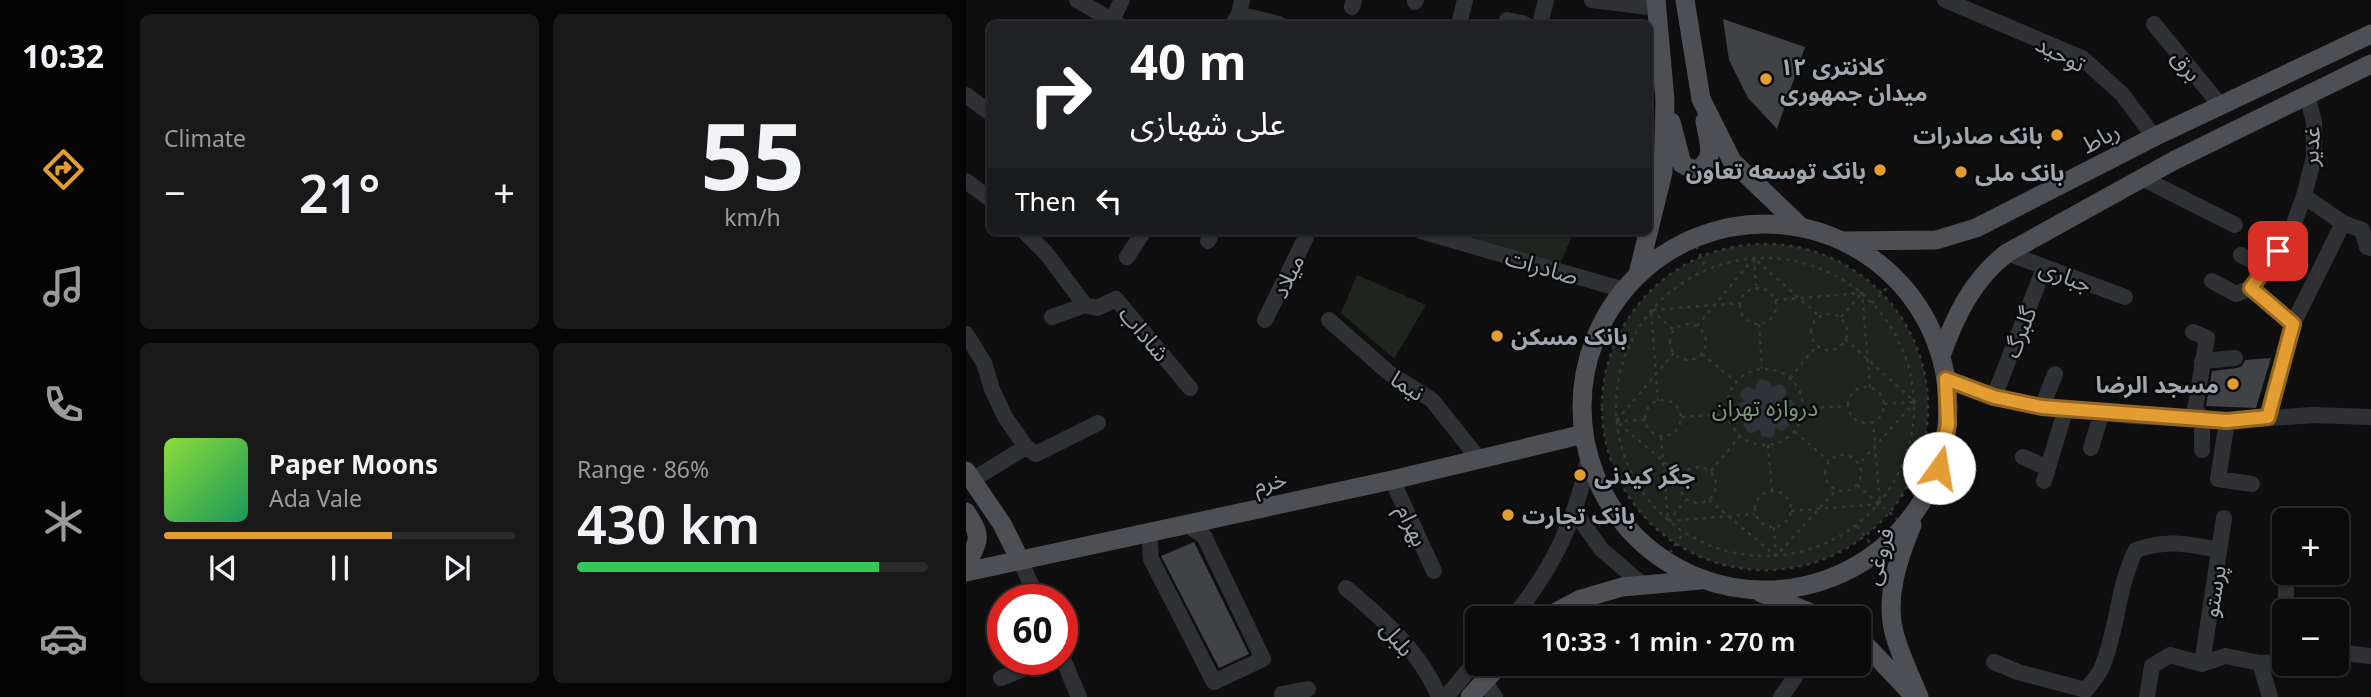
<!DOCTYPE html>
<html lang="en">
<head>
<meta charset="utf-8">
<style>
  body { margin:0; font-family:"Noto Sans","Noto Sans Arabic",sans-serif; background:#19191a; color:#f1f3f6; height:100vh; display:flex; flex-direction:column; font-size:26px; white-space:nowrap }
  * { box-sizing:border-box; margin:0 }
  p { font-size:23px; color:#9a9b9d }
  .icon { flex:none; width:38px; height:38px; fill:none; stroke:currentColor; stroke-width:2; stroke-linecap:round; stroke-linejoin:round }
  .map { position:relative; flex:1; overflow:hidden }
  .details { display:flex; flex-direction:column; gap:14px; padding:14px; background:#060607; width:840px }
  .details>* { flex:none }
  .hud { position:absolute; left:21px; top:21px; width:665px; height:214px; border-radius:10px; box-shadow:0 2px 5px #0004,0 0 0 2px #2b2b2d; background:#202124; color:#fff; overflow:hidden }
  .tools { position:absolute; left:1306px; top:508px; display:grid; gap:14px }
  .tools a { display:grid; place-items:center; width:77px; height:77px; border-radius:10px; background:#0b0b0c; box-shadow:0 2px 5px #0004,0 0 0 2px #2b2b2d; font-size:35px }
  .speed { position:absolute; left:21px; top:584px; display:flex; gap:14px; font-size:35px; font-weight:700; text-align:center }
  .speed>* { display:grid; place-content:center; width:91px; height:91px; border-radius:50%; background:#0b0b0c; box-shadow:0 2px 5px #0004,0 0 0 2px #2b2b2d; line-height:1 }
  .speed .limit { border:10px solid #d22; background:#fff; color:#111 }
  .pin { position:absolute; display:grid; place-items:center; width:60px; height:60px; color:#fff; margin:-30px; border-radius:14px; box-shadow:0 4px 10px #0006 }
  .me { position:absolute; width:77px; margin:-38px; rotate:13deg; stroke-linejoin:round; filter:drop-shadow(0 0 5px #0008) }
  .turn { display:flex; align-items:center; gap:24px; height:147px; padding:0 28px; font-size:32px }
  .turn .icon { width:91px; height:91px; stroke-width:2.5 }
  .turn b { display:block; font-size:49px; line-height:60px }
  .then { display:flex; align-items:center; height:66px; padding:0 28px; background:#0003; gap:14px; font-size:26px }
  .big { font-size:52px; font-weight:600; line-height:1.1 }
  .details .card { flex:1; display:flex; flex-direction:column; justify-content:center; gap:10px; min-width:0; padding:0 24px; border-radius:10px; background:#19191a }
  .details .dial { align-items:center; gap:0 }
  .dial b { font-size:91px; line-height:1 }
  .song { display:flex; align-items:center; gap:21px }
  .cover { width:84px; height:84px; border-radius:10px; background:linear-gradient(135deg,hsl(90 70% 55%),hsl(150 70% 35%)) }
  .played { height:7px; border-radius:4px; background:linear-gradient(90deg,#e49d33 65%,#2b2b2d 65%) }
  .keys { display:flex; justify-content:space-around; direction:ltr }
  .heat { display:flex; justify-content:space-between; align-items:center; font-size:38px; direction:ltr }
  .charge { height:10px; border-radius:5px; background:linear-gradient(90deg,#34c759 86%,#2b2b2d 0) }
  .details .tiles { flex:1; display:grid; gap:14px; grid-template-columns:repeat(2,1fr) }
  .trip { position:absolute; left:499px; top:606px; width:406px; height:70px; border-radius:10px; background:#0b0b0c; box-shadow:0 2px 5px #0004,0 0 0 2px #2b2b2d; font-weight:600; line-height:70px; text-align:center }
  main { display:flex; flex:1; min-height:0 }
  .tabs { display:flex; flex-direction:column; width:126px; justify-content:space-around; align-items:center; background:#040405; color:#9a9b9d }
  .tabs .icon { width:49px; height:49px }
  .tabs .current { color:#e49d33 }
  .tabs b { font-size:32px; color:#f1f3f6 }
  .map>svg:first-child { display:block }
  .green { fill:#1e241e }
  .water { fill:#2c343a }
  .building { fill:#404246 }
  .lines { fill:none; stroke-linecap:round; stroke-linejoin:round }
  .path { stroke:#36383c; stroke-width:2.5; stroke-dasharray:3.5 5; stroke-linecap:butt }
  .minor { stroke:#303135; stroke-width:16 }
  .major { stroke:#4d4f54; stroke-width:19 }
  .route-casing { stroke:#946621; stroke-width:18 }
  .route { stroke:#e49d33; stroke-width:12 }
  .poi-dot { fill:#e49d33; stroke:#0a0a0b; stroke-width:2.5 }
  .labels { text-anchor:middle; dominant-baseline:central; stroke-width:5; stroke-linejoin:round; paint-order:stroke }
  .street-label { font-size:23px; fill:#a1a7b0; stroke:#0a0a0b }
  .poi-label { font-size:23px; font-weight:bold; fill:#a1a7b0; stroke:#0a0a0b; text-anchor:start }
  .park-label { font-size:23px; fill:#799a79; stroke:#0a0a0b }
</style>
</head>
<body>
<main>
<nav class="tabs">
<b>10:32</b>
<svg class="icon current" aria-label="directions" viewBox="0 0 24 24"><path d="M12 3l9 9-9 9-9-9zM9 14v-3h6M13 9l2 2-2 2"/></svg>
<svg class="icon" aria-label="music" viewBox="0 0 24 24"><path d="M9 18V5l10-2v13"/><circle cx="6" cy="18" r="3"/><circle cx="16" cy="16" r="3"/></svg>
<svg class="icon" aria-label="phone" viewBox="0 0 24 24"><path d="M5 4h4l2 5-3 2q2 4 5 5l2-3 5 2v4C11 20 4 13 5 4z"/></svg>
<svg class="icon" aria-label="climate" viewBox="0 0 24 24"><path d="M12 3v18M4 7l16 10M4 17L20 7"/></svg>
<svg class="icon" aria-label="car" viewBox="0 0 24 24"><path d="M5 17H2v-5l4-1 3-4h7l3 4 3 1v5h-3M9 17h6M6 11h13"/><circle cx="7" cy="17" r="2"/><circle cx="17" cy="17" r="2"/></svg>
</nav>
<section class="details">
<div class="tiles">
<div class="card"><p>Climate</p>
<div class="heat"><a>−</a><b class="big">21°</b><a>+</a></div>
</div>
<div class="card dial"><b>55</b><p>km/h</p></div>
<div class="card">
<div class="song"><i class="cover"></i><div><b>Paper Moons</b><p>Ada Vale</p></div></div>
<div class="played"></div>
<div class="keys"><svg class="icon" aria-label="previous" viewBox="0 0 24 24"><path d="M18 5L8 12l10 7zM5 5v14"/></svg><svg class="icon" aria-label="pause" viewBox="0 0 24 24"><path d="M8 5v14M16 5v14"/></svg><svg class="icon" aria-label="next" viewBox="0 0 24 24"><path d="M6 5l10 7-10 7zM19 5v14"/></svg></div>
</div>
<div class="card"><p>Range · 86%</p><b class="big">430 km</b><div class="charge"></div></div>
</div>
</section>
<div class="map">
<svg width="1405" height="697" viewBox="0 0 1405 697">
  <rect width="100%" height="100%" fill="#0f0f10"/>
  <path class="green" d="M487 231H608L594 264Z
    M636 407a163 163 0 1 1 326 0a163 163 0 1 1-326 0Z
    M391 275 460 305 428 359 375 313Z"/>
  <path class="water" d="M794 379 803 381 806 388 812 384 817 385 821 392 818 399 825 400 829 404 826 413 820 415 824 421 823 426 816 431 809 428 808 435 805 438 796 436 793 429 787 433 782 432 777 425 780 418 772 417 770 413 771 404 779 402 774 396 775 391 782 386 789 390 791 382Z"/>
  <path class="building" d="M757 19 839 47 811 129 782 98 763 60Z
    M1305 358 1290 408 1240 406 1246 371 1271 368 1276 366 1279 360Z
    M228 542 283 654 253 668 195 556Z"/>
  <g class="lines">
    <path class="path" d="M727 238 740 269
      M636 407a163 163 0 1 1 326 0a163 163 0 1 1-326 0Z
      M650 407a149 149 0 1 1 298 0a149 149 0 1 1-298 0Z
      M788 258 790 286
      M774 306a18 18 0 1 1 36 0a18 18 0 1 1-36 0Z
      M809 300 896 293 904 387
      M906 303 930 279
      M685 310 708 330
      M845 332a18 18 0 1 1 36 0a18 18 0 1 1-36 0Z
      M875 317 896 293
      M704 342a18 18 0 1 1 36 0a18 18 0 1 1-36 0Z
      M793 324 796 369
      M731 326 788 258 853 316
      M879 339 949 402 893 464
      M708 353 650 421 716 477
      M736 354 770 382
      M761 407a38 38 0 1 1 76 0a38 38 0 1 1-76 0Z
      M824 378 851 345
      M882 405a18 18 0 1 1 36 0a18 18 0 1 1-36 0Z
      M679 418a18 18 0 1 1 36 0a18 18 0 1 1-36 0Z
      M692 401 685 310 774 303
      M918 404 949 402
      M838 408 882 406
      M716 417 761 414
      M650 421 679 420
      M829 432 863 461
      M695 437 702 521 789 514
      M802 445 806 490
      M859 473a18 18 0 1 1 36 0a18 18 0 1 1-36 0Z
      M714 485a18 18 0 1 1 36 0a18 18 0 1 1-36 0Z
      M745 471 774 436
      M891 485 931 519
      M789 509a18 18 0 1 1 36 0a18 18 0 1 1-36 0Z
      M743 500 810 556 870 490
      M825 511 914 504 907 422
      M702 521 721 499
      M891 526 911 552
      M808 527 810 555
      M699 560 717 533"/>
    <path class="minor" d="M111 0 152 24
      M626 0 691 8
      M979 0 1116 58 1156 94 1188 137
      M449 2 450 0
      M386 7 388 0
      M273 14 313 24
      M144 24 156 0
      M267 24 273 14 276 0
      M493 24 499 0
      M540 24 541 20 559 24
      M574 24 580 0
      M1188 24 1254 105
      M0 95 24 113
      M1176 178 1269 225
      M0 181 24 199
      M1338 196 1377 223 1396 230 1401 247 1405 248
      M58 231 80 253 119 305
      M455 231 658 290
      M242 241 247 231
      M1041 253 1159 297
      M1275 255 1300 268
      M161 257 176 234 172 231
      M1246 281 1270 294 1285 288 1300 268 1324 234 1338 196 1348 157V122L1341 95
      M1285 288 1327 324
      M86 317 119 305 131 308 150 299 224 388
      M299 320 343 231
      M363 320 423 373 466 400 512 458
      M1227 332 1241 338 1229 409 1236 418V450
      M0 334 18 363 26 389 39 417 60 447
      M1236 361 1269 358
      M980 379 1028 397 1076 407 1165 416 1261 421 1347 415 1405 417
      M1028 397 1078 268
      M1076 407 1089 374
      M1302 417 1327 324 1377 223
      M1261 421 1252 479 1286 484
      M1125 448 1136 412
      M1057 457 1082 468
      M6 480 60 447 70 454 132 423
      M426 480 468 571
      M1078 481 1100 408
      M609 512 635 549 677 585
      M183 532 185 559 248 682 297 659 238 536 220 524
      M54 560 72 600
      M380 588C416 618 455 652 473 697
      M1319 611 1321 572
      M546 618C588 568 610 519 623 455
      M1370 652 1405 656
      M96 657 113 697
      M1028 662 1052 672 1120 690C1125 683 1133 675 1136 667 1152 629 1151 587 1170 550 1201 539 1222 544 1253 550
      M1316 662 1318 630
      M1294 663 1304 697
      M1236 664 1258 518
      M35 678 79 660
      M518 681 529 697
      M318 697 316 694 342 689
      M480 697 511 660
      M815 697 839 663
      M1181 697 1186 666 1204 655 1236 664 1259 656 1294 663 1318 662"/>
    <path class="major" d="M719 0 735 99 766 161 835 227
      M705 122 716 164 729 171C752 159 742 142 739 121
      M616 407a183 183 0 1 1 366 0a183 183 0 1 1-366 0Z
      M879 241 970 240 1010 228 1188 137 1405 34
      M672 274 697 172 699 100 690 0
      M975 356C989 316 1007 279 1041 253L1209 160 1405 64
      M0 471 36 524 54 560
      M0 512C17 538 13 539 0 566
      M946 525C932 559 918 599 929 636 935 657 945 677 953 697
      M0 572 426 480 618 434
      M795 593 858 618
      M579 618 615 599 656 587 735 580
      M892 637 949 697
      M504 697 535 663"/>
  </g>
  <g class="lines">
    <defs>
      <path id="route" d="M973 468 982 424 980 379 1028 397 1076 407 1261 421 1302 417 1327 324 1285 288 1312 251"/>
    </defs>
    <use href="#route" class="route-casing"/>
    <use href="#route" class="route"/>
  </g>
  <g class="poi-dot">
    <circle cx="800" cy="79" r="7"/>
    <circle cx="1091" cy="135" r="7"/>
    <circle cx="914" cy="170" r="7"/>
    <circle cx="995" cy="172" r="7"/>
    <circle cx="531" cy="336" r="7"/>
    <circle cx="1267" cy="384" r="7"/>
    <circle cx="614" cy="475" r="7"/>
    <circle cx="542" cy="515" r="7"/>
  </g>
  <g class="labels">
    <g class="street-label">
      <text transform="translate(1095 53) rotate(27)">توحید</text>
      <text transform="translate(1221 65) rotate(51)">برق</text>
      <text transform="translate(1134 137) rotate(-28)">رباط</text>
      <text transform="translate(1344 146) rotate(-87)">غدیر</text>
      <text transform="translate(576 266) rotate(16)">صادرات</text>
      <text transform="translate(1100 275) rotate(21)">جباری</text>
      <text transform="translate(321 276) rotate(-64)">میلاد</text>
      <text transform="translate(1053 332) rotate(-69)">گلبرگ</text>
      <text transform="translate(179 333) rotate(50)">شاداب</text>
      <text transform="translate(442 385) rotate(33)">نیما</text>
      <text transform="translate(304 481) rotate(-12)">خرم</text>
      <text transform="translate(447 525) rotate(65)">بهرام</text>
      <text transform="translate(912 556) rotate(-74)">فروغی</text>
      <text transform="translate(1247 591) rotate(-81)">پرستو</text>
      <text transform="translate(432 638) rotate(50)">بلبل</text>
    </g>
    <g class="poi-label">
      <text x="814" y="66">کلانتری ۱۲<tspan x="814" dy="26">میدان جمهوری</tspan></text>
      <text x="1077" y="135" text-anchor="end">بانک صادرات</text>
      <text x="900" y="170" text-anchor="end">بانک توسعه تعاون</text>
      <text x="1009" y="172">بانک ملی</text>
      <text x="545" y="336">بانک مسکن</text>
      <text x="1253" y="384" text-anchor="end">مسجد الرضا</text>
      <text x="628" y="475">جگر کیدنی</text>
      <text x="556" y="515">بانک تجارت</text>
    </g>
    <g class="park-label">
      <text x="799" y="407">دروازه تهران</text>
    </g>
  </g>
</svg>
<div class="tools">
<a>+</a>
<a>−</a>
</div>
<div class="speed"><div class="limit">60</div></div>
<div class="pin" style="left:1312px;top:251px;background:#d93025"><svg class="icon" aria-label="arrive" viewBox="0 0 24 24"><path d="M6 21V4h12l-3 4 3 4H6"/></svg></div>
<svg class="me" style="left:973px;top:468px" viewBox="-20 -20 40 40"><circle r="19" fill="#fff"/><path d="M0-13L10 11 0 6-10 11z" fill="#e49d33"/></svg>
<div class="trip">10:33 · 1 min · 270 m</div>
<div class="hud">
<div class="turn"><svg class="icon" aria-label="right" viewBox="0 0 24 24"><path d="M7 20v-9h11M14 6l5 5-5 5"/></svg><div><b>40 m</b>علی شهبازی</div></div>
<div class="then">Then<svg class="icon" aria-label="left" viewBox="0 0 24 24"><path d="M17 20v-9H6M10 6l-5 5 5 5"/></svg></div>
</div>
</div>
</main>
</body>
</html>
